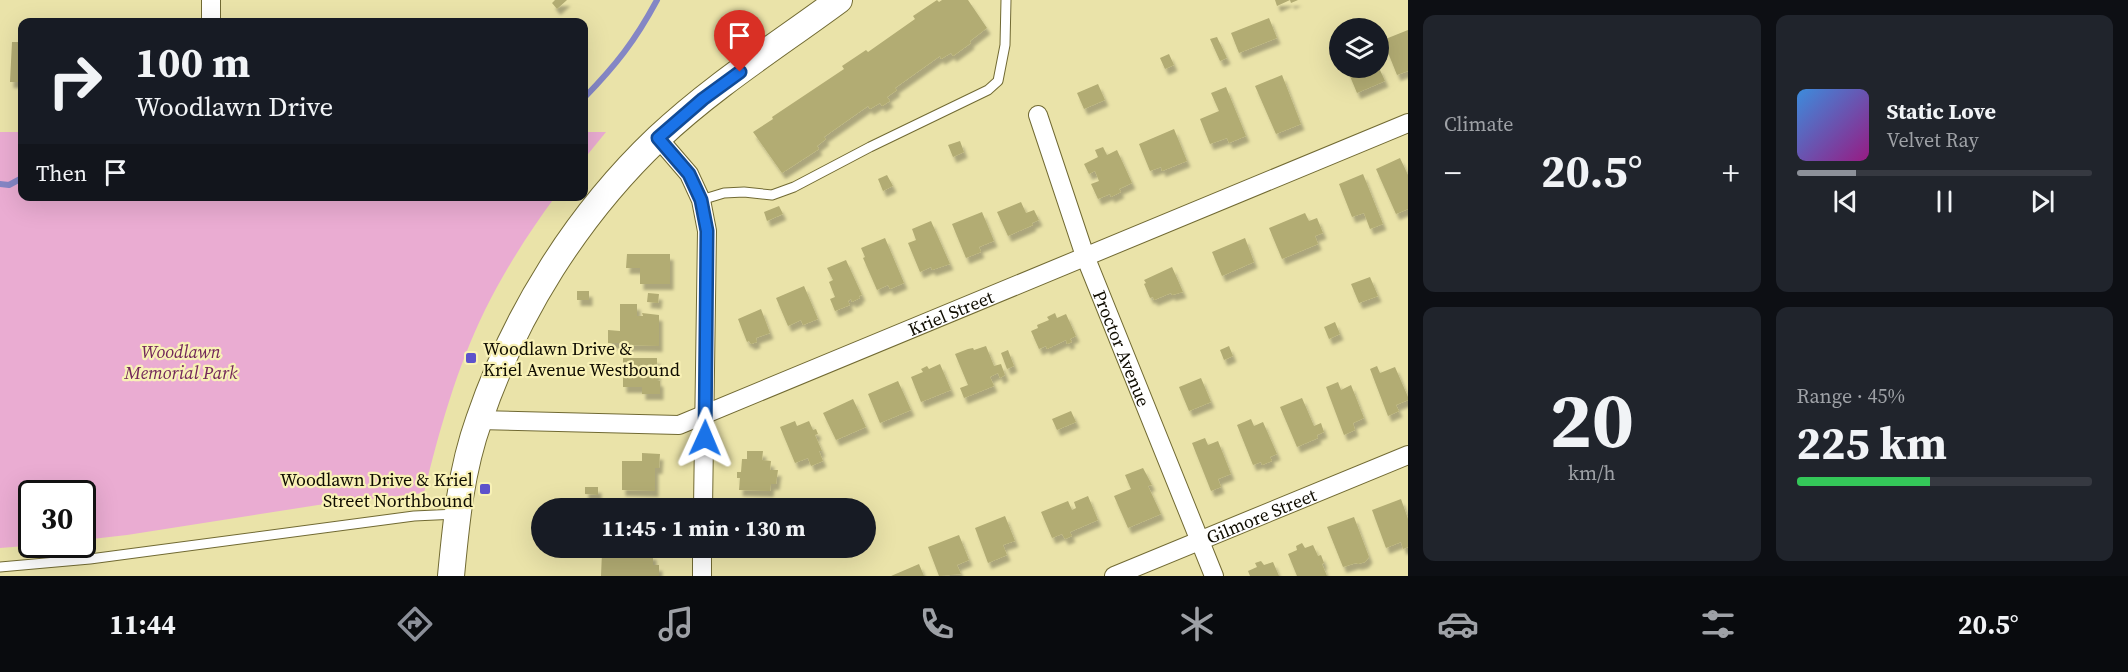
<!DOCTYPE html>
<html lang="en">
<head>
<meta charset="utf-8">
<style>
  body { margin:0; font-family:"Source Serif 4",serif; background:#20242c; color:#f1f3f6; height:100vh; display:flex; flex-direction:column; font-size:22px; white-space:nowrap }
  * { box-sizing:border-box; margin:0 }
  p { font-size:20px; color:#9ea1a6 }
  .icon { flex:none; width:33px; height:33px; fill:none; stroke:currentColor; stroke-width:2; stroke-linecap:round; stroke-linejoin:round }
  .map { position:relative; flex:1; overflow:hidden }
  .details { display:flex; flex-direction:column; gap:15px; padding:15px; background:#0d0f14; width:720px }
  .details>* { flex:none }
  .hud { position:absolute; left:18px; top:18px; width:570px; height:183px; border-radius:12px; box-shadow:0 6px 24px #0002; background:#171b24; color:#f1f3f6; overflow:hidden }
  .tools { position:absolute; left:1329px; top:18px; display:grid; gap:12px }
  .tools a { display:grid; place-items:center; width:60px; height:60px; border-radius:50%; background:#171b24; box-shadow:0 6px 24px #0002; font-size:30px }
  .speed { position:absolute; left:18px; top:480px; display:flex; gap:12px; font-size:30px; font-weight:700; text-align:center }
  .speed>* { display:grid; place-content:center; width:78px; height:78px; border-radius:50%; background:#171b24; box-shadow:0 6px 24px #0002; line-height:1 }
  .speed .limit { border:3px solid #111; border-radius:9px; background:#fff; color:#111 }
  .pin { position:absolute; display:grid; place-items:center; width:51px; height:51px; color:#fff; margin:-62px -26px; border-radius:50% 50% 50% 0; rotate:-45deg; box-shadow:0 0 6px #0007 }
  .pin .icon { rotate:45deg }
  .me { position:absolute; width:66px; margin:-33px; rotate:1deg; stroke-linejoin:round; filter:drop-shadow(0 0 4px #0008) }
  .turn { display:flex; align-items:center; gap:21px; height:126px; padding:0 18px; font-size:27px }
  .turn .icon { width:78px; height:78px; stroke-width:2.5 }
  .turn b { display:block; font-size:42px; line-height:51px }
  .then { display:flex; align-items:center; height:57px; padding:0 18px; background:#0003; gap:12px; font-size:22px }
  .big { font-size:45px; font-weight:700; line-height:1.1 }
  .details .tile { flex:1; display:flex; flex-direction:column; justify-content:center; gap:9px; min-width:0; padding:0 21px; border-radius:12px; background:#20242c }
  .details .dial { align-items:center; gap:0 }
  .dial b { font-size:78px; line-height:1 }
  .song { display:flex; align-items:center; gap:18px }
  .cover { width:72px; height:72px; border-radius:9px; background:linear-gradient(135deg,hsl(210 70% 55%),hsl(310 70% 35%)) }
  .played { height:6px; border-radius:3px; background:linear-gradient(90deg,#8c9099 20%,#363941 20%) }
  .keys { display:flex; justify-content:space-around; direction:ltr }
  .heat { display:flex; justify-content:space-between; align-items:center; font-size:33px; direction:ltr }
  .charge { height:9px; border-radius:4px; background:linear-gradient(90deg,#34c759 45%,#363941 0) }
  .details .tiles { flex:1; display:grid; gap:15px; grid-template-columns:repeat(2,1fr) }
  .trip { position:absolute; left:531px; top:498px; width:345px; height:60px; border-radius:30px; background:#171b24; box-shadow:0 6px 24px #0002; font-weight:700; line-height:60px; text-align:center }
  .tabs { display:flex; height:96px; justify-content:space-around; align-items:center; background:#090b0e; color:#9ea1a6 }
  .tabs .icon { width:42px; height:42px }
  .tabs .selected { color:#8c9099 }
  .tabs b { font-size:27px; color:#f1f3f6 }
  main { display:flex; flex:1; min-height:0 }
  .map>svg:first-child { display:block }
  .green { fill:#eaacd2 }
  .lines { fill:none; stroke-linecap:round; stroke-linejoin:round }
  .stream { stroke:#8486c5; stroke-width:6 }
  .building { fill:#b2ac73; filter:url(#shadow) }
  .lane-casing { stroke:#716a33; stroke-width:11 }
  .street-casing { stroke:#716a33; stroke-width:20 }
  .secondary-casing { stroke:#716a33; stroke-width:28 }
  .lane { stroke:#fff; stroke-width:9 }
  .street { stroke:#fff; stroke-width:18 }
  .secondary { stroke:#fff; stroke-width:26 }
  .route-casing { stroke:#114b97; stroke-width:15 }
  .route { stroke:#1a73e8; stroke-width:10 }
  .poi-dot { fill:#5d52cb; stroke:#f8f1b6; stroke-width:2 }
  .labels { text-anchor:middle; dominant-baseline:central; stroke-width:4.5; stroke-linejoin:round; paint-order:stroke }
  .street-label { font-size:18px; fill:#0f0c00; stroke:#f8f1b6 }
  .poi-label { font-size:18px; fill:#0f0c00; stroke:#f8f1b6; text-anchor:start }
  .park-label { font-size:18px; font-style:italic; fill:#72275a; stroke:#f8f1b6 }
</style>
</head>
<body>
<main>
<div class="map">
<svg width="1408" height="576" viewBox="0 0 1408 576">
  <defs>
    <filter id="shadow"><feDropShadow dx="3.5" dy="6" stdDeviation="1.5" flood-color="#0004"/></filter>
  </defs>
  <rect width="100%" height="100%" fill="#eae3a9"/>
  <path class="green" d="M0 132H22V196L555 197C529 232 505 270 485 310 457 367 439 431 424 493L318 505 127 535 83 540 82 494H32V544L38 545 0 548Z
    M584 132H606L584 159Z"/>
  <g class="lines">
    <path class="stream" d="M584 98C616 65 635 41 657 0
      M0 184 9 185 22 178"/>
  </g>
  <path class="building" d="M555 0H567L557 9 552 3Z
    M937 0 939 2 942 0H968L987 28 970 41 971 43 953 56 951 53 941 59 940 56 895 88 897 90 887 97 890 101 882 106 880 103 870 109 868 106 824 137 826 139 817 146 819 149 782 173 753 132 773 119 772 117 844 69 842 66 866 50 868 52 915 19 913 16Z
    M1275 0H1298L1291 3 1290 0 1277 6Z
    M1269 18 1277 38 1239 53 1231 33Z
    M1408 30V71L1397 75 1383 40Z
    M1217 37 1227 58 1220 61 1210 39Z
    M12 42H22V82H10Z
    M1169 54 1174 65 1165 69 1160 58Z
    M1350 68H1379L1385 81 1357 93 1347 69Z
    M1282 75 1301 124 1276 134 1255 86Z
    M1098 84 1105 100 1084 109 1077 93Z
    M1226 87 1246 136 1229 143 1227 138 1210 144 1200 119 1219 111 1211 93Z
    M1174 129 1187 161 1162 171 1161 167 1150 171 1139 144Z
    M960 141 964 152 953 157 948 145Z
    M1103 147 1107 155 1117 150 1132 183 1119 189 1121 192 1111 197 1110 194 1098 199 1091 184 1099 181 1095 171 1089 174 1084 164 1098 157 1095 150Z
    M1400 158 1408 175V209L1396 214 1376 169Z
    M1363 174 1383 224 1370 229 1364 213 1352 217 1339 184Z
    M887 175 893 186 883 191 878 179Z
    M1021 202 1026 213 1034 210 1039 220 1032 223 1033 225 1008 236 997 212Z
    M779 206 783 214 767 221 764 212Z
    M982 212 994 241 979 247 981 252 966 258 952 224Z
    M1305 213 1309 221 1317 218 1323 233 1315 236 1318 244 1282 259 1269 228Z
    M931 221 950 264 932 270 931 267 920 272 908 243 916 240 912 229Z
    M885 238 904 283 890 289 888 285 877 290 863 258 865 257 861 248Z
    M1245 238 1254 262 1222 276 1212 252Z
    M627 254H670V284H640V268H626Z
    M846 260 862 295 859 296 860 298 852 302 851 299 848 301 850 305 835 311 830 299 835 297 829 282 833 280 827 268Z
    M1172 267 1183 292 1172 295 1171 293 1154 300 1153 297 1150 298 1144 284 1146 283 1144 280Z
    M1370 277 1378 296 1359 303 1351 284Z
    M804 286 818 319 803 325 801 320 788 326 776 298Z
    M577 291H589V300H577Z
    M648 293 659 294 658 303 647 302Z
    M620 304H637V316H643L642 313 659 315V346L619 345V343H608V330L620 331Z
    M761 309 770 333 756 338 757 342 751 344 749 341 747 342 738 319Z
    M1055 313 1057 318 1066 314 1076 336 1070 339 1072 342 1067 344 1066 340 1047 349 1046 346 1039 349 1031 331 1038 328 1037 325 1049 320 1047 317Z
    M1335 322 1340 334 1329 339 1324 327Z
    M986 346 994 366 1001 364 1005 375 1000 378 998 373 990 377 994 386 964 398 960 388 968 385 955 354 968 349 973 348 974 350Z
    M1229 346 1233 356 1224 360 1220 350Z
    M1008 350 1014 366 1007 369 1001 353Z
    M623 358H657V380L660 381V394H642V387H623Z
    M940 364 951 390 921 402 911 377 923 372 921 369 927 366 929 369Z
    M1377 366 1380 373 1395 367 1408 397V400L1396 405 1399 411 1388 416 1370 369Z
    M1201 378 1211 402 1189 411 1179 387Z
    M898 381 911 410 880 423 868 394Z
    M1338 382 1341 390 1351 385 1364 418 1353 423 1355 430 1344 435 1326 387Z
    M1302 398 1314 426 1321 423 1324 432 1317 435 1318 438 1297 447 1280 407Z
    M853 399 866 427 836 440 823 413Z
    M1071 411 1076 422 1057 430 1052 419Z
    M1251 419 1254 426 1263 422 1277 454 1270 457 1272 461 1262 465 1261 462 1253 465 1237 425Z
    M795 421 797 426 809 421 813 430 816 429 818 434 815 435 822 451H819L823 461 811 466 808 458 795 463 780 427Z
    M1205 438 1208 445 1218 441 1231 474 1218 479 1221 487 1211 491 1192 443Z
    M747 451H763L762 460 771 461 770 470H778L776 484H771L770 491 739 490 740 478H737V472H741L742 459H747Z
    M642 453 660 454 659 468H655V491L622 490V461H642Z
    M1143 468 1152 485 1148 486 1161 514 1128 528 1114 496 1131 489 1125 475Z
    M585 487H598V495L585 494Z
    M1088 496 1098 520 1070 532 1072 536 1065 539 1062 534 1052 538 1041 512 1068 501 1072 510 1076 508 1074 502Z
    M1401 499 1408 519V547L1403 549 1401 542 1386 548 1372 510Z
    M624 505H655V508H624Z
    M1005 516 1015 541 1003 545 1007 555 988 563 975 528Z
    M1354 517 1369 557 1365 562 1358 564 1356 563 1343 567 1327 527Z
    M959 535 969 560 957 565 961 574 939 576 928 547Z
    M1302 543 1305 548 1313 545 1318 556 1321 555 1324 563 1322 564 1327 576H1297L1288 554 1297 550 1296 546Z
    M602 552 653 554V565H659V576H601Z
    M1261 561 1264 565 1273 562 1279 576H1250L1248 571 1257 567 1255 563Z
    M919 564 924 576H891Z"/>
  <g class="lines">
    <defs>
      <path id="lane" d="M701 200 724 193 744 192 772 195 794 187 870 147 988 90 998 81 1005 45 1006 0
        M0 567 90 559 414 516 457 514"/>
      <g id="street">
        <path d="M211 0V22"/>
        <path id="s1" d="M1038 115 1085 256 1214 576"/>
        <path d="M658 138 689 174 701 200 707 231 703 508"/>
        <path id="s2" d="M478 420 679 425 1408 123"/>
        <path d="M702 576V548"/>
        <path id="s3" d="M1114 576 1408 455"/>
      </g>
      <path id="secondary" d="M451 576C456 523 461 470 479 420 515 314 577 215 658 138 713 86 778 45 839 0"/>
    </defs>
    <use href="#lane" class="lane-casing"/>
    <use href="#street" class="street-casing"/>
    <use href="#secondary" class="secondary-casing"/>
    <use href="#lane" class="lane"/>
    <use href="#street" class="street"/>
    <use href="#secondary" class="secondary"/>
  </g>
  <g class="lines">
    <defs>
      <path id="route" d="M705 438 707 231 701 200 689 174 658 138 703 99 740 72"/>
    </defs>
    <use href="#route" class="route-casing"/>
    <use href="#route" class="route"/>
  </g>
  <g class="poi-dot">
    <rect x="465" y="352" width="12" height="12" rx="3"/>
    <rect x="479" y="483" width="12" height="12" rx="3"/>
  </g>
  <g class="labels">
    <g class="street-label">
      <text stroke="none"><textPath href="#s2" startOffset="495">Kriel Street</textPath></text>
      <text stroke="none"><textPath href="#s1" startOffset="248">Proctor Avenue</textPath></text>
      <text stroke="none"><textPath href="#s3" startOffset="159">Gilmore Street</textPath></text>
    </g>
    <g class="poi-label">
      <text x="483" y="348">Woodlawn Drive &amp;<tspan x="483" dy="21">Kriel Avenue Westbound</tspan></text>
      <text x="473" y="479" text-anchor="end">Woodlawn Drive &amp; Kriel<tspan x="473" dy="21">Street Northbound</tspan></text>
    </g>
    <g class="park-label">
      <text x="181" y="351">Woodlawn<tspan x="181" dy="21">Memorial Park</tspan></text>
    </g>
  </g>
</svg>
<div class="tools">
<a><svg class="icon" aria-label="layers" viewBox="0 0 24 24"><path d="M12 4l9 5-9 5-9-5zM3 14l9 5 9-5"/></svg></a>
</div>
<div class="speed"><div class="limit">30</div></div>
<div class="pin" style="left:740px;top:72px;background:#d93025"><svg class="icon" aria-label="arrive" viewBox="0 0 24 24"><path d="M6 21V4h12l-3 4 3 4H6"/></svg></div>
<svg class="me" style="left:705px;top:438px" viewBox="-20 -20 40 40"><path d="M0-17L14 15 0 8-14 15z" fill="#1a73e8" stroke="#fff" stroke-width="4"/></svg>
<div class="trip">11:45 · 1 min · 130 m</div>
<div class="hud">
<div class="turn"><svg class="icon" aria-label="right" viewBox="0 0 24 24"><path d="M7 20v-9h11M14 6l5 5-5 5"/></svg><div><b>100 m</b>Woodlawn Drive</div></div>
<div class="then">Then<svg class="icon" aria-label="arrive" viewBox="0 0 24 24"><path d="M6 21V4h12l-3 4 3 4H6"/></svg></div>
</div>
</div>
<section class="details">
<div class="tiles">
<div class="tile"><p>Climate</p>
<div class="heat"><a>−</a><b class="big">20.5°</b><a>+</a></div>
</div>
<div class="tile">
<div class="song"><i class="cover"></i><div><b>Static Love</b><p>Velvet Ray</p></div></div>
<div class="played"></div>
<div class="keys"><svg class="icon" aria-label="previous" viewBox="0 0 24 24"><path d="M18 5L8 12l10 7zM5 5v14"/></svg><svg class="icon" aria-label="pause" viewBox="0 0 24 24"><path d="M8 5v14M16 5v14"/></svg><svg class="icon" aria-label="next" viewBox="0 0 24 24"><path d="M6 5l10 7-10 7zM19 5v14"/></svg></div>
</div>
<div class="tile dial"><b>20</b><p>km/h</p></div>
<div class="tile"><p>Range · 45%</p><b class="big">225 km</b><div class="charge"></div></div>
</div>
</section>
</main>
<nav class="tabs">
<b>11:44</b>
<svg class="icon selected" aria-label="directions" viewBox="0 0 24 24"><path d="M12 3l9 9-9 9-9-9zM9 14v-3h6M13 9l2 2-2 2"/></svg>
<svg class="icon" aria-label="music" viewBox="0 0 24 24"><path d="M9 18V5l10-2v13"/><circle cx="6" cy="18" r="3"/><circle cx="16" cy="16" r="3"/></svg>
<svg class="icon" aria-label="phone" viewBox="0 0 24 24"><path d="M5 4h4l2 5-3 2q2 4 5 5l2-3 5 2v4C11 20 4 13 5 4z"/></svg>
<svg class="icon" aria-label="climate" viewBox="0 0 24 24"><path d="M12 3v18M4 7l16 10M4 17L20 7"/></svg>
<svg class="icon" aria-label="car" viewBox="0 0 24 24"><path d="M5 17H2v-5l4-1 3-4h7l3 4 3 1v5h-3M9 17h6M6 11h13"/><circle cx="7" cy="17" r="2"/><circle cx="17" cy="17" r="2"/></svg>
<svg class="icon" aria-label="filters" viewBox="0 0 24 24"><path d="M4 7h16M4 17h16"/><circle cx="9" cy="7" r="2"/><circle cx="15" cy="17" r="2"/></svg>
<b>20.5°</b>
</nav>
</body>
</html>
